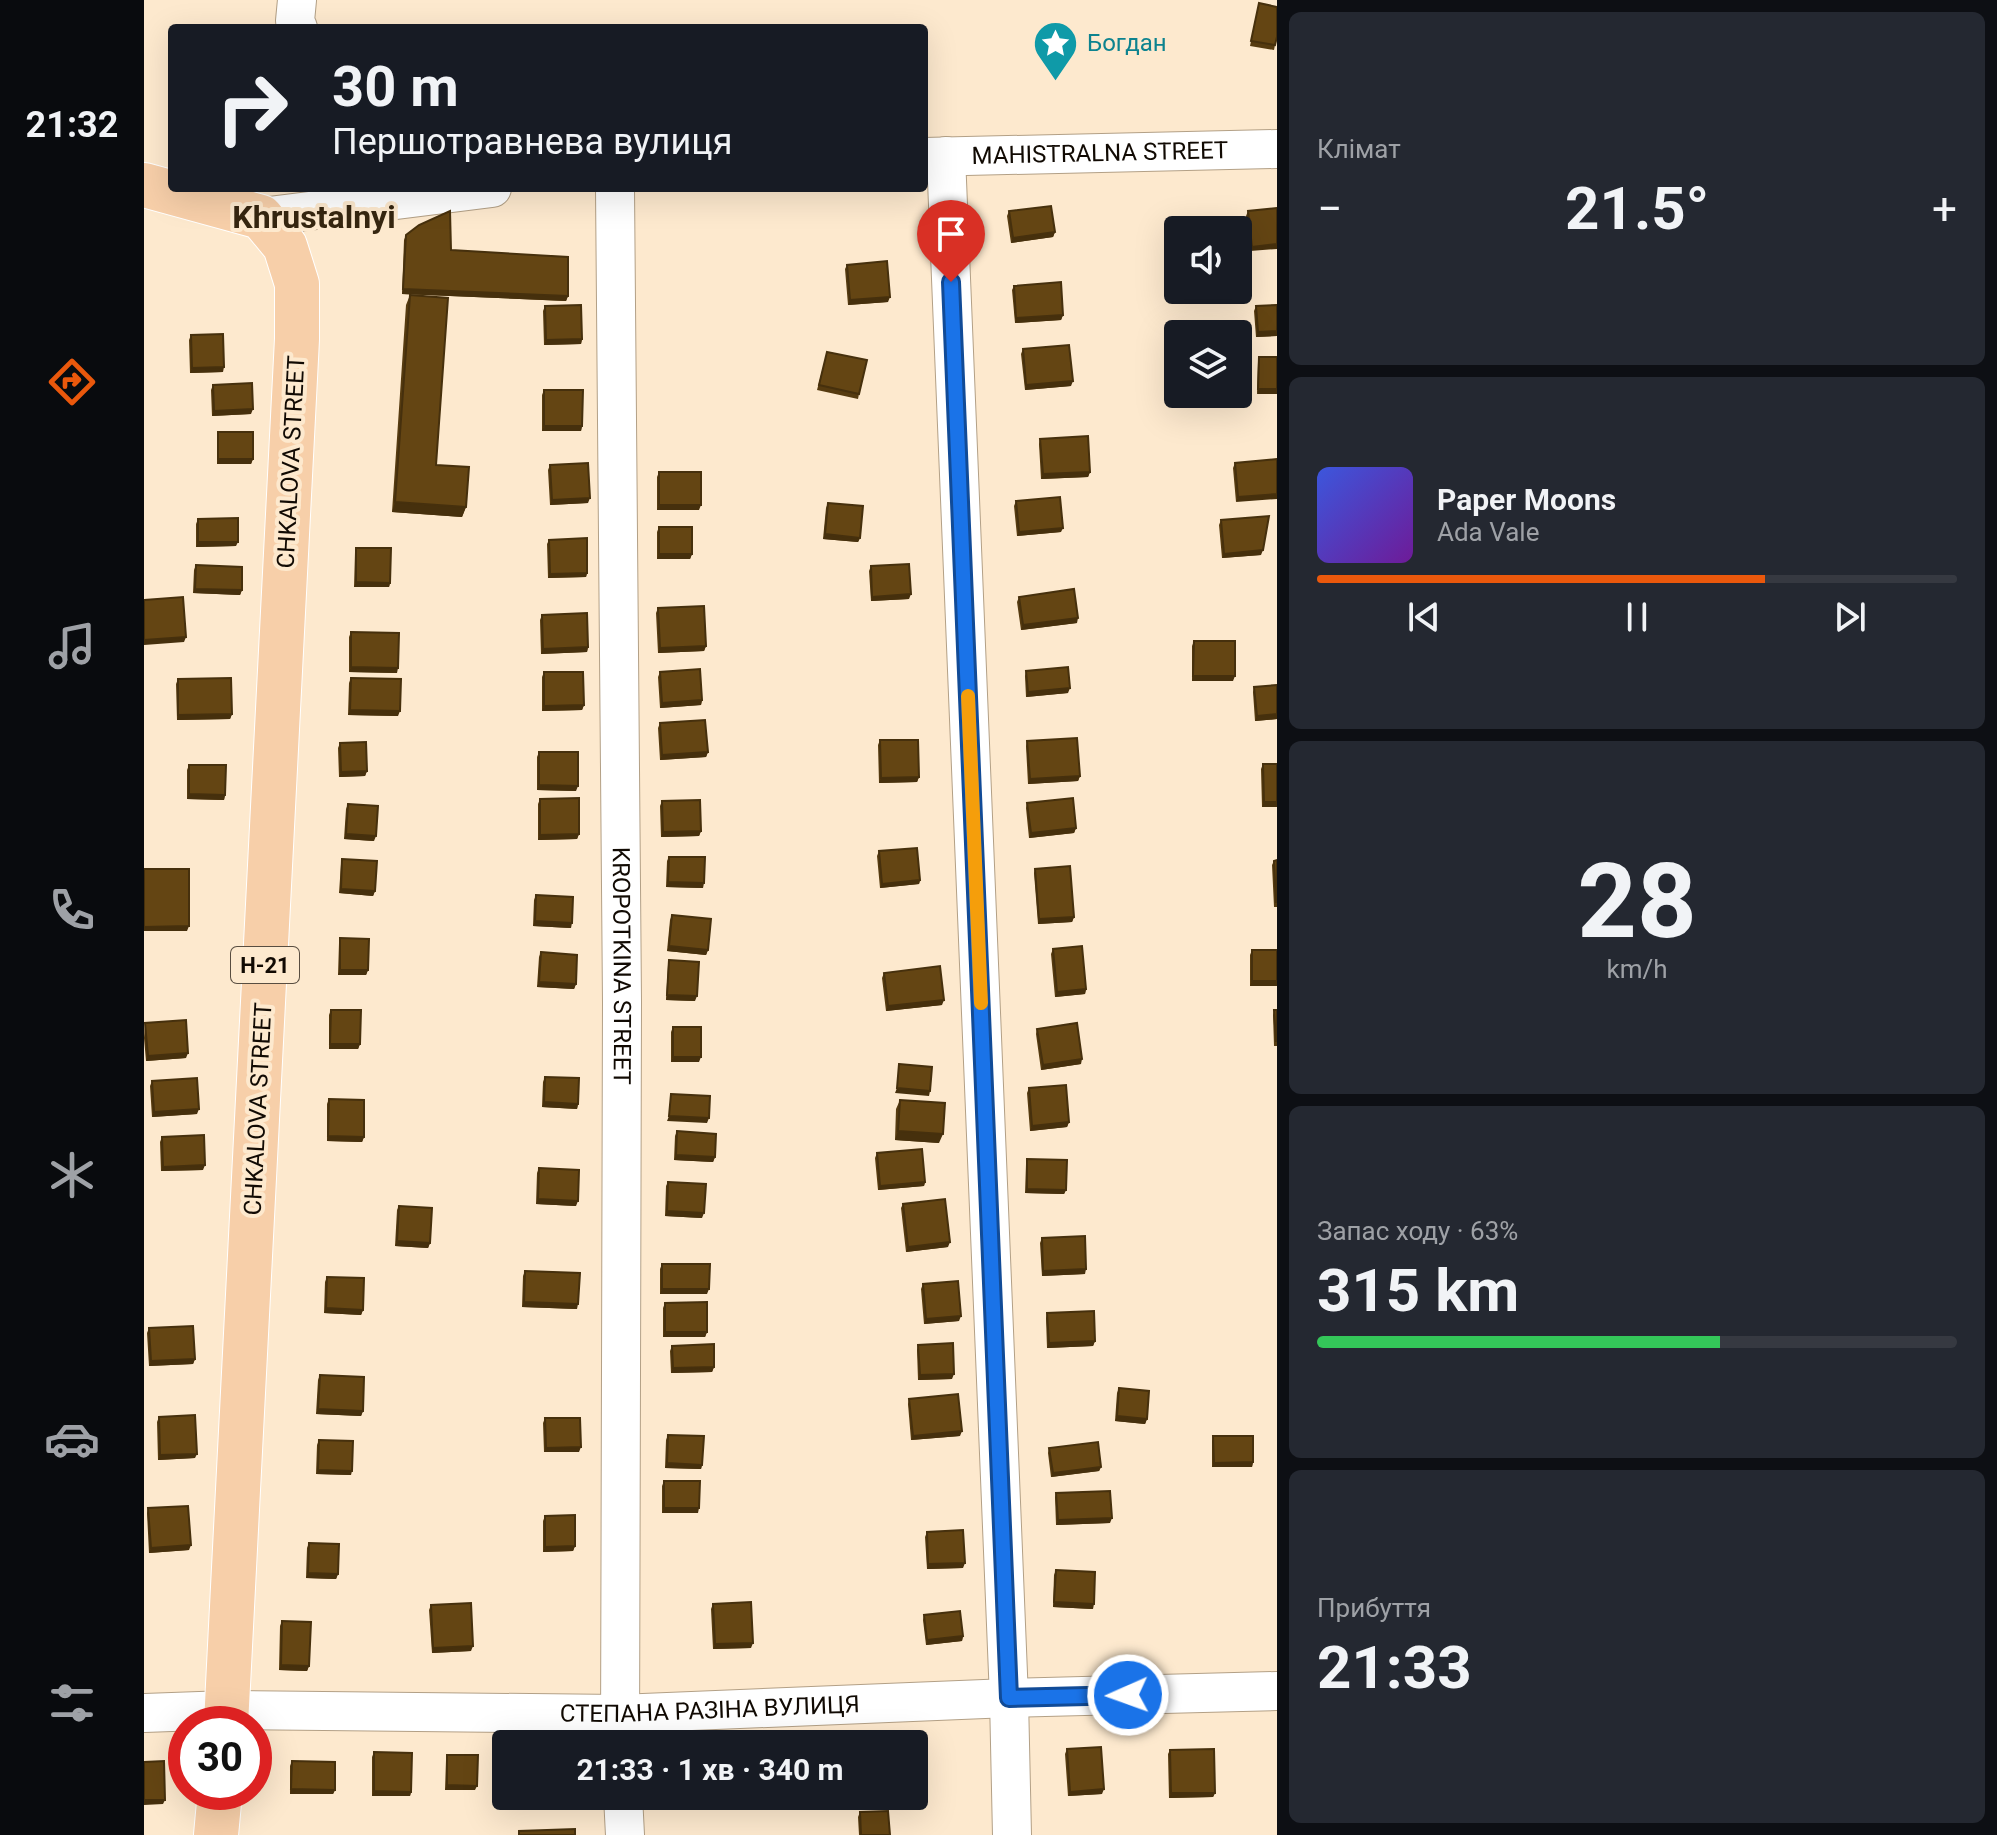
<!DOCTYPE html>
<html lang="uk">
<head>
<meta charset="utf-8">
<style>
  body { margin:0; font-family:Roboto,sans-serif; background:#242831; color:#f1f3f6; height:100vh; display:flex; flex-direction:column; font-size:30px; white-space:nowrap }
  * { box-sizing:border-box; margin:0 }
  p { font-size:26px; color:#9ea1a6 }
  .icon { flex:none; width:44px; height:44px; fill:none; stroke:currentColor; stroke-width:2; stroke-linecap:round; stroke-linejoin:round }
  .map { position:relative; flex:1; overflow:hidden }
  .drawer { display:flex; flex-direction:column; gap:12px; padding:12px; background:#0d0f14; width:720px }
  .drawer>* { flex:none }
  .guide { position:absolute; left:24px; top:24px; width:760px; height:168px; border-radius:8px; box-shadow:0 8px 32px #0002; background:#171b24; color:#f1f3f6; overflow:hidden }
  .buttons { position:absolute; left:1020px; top:216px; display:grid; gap:16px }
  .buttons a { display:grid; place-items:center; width:88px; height:88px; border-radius:8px; background:#171b24; box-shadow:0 8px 32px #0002; font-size:40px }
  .speed { position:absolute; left:24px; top:1706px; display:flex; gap:16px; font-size:40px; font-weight:700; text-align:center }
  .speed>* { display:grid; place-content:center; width:104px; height:104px; border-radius:50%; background:#171b24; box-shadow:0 8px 32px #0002; line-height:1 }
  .speed .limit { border:12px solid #d22; background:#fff; color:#111 }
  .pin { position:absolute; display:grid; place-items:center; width:68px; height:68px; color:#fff; margin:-82px -34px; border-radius:50% 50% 50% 0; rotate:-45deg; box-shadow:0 0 8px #0007 }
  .pin .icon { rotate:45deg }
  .me { position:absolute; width:88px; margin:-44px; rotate:268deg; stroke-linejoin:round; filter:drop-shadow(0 0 6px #0008) }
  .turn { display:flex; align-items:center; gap:28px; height:168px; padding:0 32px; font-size:36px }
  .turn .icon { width:104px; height:104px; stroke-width:2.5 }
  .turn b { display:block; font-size:56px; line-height:68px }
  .big { font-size:60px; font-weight:700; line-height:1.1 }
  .drawer .card { flex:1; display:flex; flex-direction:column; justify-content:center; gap:12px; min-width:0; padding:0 28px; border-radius:12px; background:#242831 }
  .drawer .dial { align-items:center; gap:0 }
  .dial b { font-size:104px; line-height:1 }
  .song { display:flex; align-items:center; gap:24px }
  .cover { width:96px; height:96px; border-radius:12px; background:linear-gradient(135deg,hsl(230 70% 55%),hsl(280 70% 35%)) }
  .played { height:8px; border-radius:4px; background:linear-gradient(90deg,#ea580c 70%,#363941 70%) }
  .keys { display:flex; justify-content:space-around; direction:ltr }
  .heat { display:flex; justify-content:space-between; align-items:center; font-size:44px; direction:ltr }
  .charge { height:12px; border-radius:6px; background:linear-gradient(90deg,#34c759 63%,#363941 0) }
  .trip { position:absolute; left:348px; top:1730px; width:436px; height:80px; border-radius:8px; background:#171b24; box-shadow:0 8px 32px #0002; font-weight:700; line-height:80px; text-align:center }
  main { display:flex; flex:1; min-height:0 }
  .menu { display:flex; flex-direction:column; width:144px; justify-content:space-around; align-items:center; background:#090b0e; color:#9ea1a6 }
  .menu .icon { width:56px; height:56px }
  .menu .active { color:#ea580c }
  .menu b { font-size:36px; color:#f1f3f6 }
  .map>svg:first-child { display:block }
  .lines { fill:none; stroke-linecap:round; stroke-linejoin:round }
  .minor-casing { stroke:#b3a086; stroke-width:40 }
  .major-casing { stroke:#fff; stroke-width:46 }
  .minor { stroke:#fff; stroke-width:38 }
  .major { stroke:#f7cfa9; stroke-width:44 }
  .wall { fill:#563b10 }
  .shaded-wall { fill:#46300d }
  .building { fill:#644513; stroke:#46300d; stroke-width:2 }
  .route-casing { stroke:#114b97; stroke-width:20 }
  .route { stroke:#1a73e8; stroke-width:14 }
  .slow { stroke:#f59e0b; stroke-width:14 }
  .labels { text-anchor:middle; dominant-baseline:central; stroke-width:8; stroke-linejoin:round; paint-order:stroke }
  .shield { fill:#fde9ce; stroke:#584d40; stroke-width:2 }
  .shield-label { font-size:22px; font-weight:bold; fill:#110a03 }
  .culture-label { font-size:24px; fill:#0d838f; stroke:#fde9ce; text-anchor:start }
  .street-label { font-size:24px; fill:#110a03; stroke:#fde9ce }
  .district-label { font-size:32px; font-weight:bold; fill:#362610; stroke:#fde9ce }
</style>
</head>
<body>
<main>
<nav class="menu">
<b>21:32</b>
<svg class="icon active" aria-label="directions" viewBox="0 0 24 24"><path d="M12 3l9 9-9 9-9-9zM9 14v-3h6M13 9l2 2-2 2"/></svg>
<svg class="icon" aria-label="music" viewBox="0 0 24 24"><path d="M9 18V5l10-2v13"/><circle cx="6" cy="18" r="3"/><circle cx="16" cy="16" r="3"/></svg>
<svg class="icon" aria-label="phone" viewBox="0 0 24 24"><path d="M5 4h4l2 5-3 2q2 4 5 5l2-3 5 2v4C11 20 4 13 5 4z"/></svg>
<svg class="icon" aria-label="climate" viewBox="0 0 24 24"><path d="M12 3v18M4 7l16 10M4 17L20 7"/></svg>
<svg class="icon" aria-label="car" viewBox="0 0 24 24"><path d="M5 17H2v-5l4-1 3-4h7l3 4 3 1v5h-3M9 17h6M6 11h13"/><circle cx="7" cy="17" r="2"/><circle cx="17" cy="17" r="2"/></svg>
<svg class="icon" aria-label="filters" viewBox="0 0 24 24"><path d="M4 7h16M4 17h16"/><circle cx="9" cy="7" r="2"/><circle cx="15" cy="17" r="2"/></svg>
</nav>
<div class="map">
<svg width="1133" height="1835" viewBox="0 0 1133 1835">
  <rect width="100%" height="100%" fill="#fde9ce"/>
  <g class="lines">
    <defs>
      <g id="minor">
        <path d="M153 0 151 21 154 28"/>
        <path d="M802 156 865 1698 868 1835"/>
        <path id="s1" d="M780 157 1133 149"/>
        <path id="s2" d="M471 188 478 1002 476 1744"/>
        <path d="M117 217 348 188"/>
        <path id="s3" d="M0 1713 83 1710 475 1714 865 1698 1133 1691"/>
        <path d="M479 1796 481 1835"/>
      </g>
      <path id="major" d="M0 185 117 217 141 246 153 284V339L82 1724
        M72 1835 76 1792"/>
    </defs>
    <use href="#minor" class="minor-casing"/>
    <use href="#major" class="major-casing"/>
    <use href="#minor" class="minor"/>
    <use href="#major" class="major"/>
  </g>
  <path class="wall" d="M1115 3 1131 45 1130 50 1106 46Z
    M1133 208 1106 251 1102 216 1104 211Z
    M865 211 911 232 909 237 867 243 863 216Z
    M262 235 307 250 424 296 422 301 258 294 260 240Z
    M703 265 744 302 704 305 701 269Z
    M870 286 919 315 917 320 871 323 868 290Z
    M266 295 292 465 322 507 318 517 248 512 262 305Z
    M1133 305V336L1112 337 1110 311 1112 306Z
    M401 306 438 339 437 344 400 345 399 311Z
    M47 335 79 372 46 373 45 340Z
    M879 349 927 386 881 390 877 354Z
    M683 352 715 394 714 399 673 390Z
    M1115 357H1133L1113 394 1114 362Z
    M69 385 107 414 68 416 67 390Z
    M400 390 438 426 437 431H398V395Z
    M74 432 109 459 107 464H73V437Z
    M896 439 946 472 944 477 897 479 895 444Z
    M1133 459 1092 502 1089 468 1091 463Z
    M406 465 444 503 406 505 404 470Z
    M515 472 555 510H513V477Z
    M872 501 917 532 873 536 870 506Z
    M684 503 716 538 714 542 679 539 682 508Z
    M54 519 92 546 52 547V524Z
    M1077 520 1117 555 1078 558 1075 525Z
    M515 527 548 554 546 559H513V532Z
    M405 540 443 573 442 577 404 578 403 544Z
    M212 548 246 583 245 587H210L211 552Z
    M52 565 98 590 96 595 49 593 50 570Z
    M727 566 765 599 727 601 725 571Z
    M875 597 933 623 877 630 873 602Z
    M514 608 562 646 560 651 514 653 512 613Z
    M398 615 444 647 443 652 397 654 396 620Z
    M207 632 253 673 205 672V637Z
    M1050 641 1089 681H1048V646Z
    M882 671 924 693 882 697 881 676Z
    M400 672 440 705 438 710 398 711V677Z
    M516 672 558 700 557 705 516 708 514 677Z
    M207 678 254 716 204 715 205 683Z
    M34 679 88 714 86 719 33 720 32 684Z
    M1133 685V719L1111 721 1109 692 1110 687Z
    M516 723 564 752 562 757 516 760 514 728Z
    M736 740 775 777 773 782 735 783 734 745Z
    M883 741 936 776 934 781 884 784 882 746Z
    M196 743 223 771 221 776 195 777 194 748Z
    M395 752 432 791 393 790V757Z
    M1119 764H1133V807H1118L1117 769Z
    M45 765 81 795 80 800 43 799V770Z
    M396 799 435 834 433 839 394 840V804Z
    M518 801 557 831 555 836 517 837 516 806Z
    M883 803 932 828 930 833 885 838 882 808Z
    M204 804 230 841 200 839 202 809Z
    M735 851 776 880 775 884 736 888 733 856Z
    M525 857 559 888 522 887 523 861Z
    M198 859 231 891 229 896 195 893 197 864Z
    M1133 860V907H1130L1128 865 1130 861Z
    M891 869 930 917 928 922 894 924 890 873Z
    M392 895 427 928 389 926 390 900Z
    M528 915 564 950 562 955 523 951 526 920Z
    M196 938 224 970 222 975H194L195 943Z
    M909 949 942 989 941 994 911 997 907 954Z
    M1108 950 1133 986H1106V955Z
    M397 952 432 984 430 989 393 987 395 957Z
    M525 960 551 1001 522 1000 524 965Z
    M740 973 798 1005 742 1011 738 978Z
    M187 1010 216 1044 214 1049H185V1015Z
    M1130 1010H1133V1046H1130L1129 1015Z
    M1 1023 42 1058 2 1061 0 1038Z
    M529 1027 555 1062H527V1032Z
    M893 1029 937 1064 897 1070 892 1034Z
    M401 1077 434 1104 433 1109 398 1107 399 1082Z
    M8 1081 53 1114 8 1117 6 1086Z
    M885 1088 925 1122 923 1127 886 1131 883 1093Z
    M185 1099 220 1137 218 1142 183 1141V1104Z
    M756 1100 795 1143 751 1140 752 1109Z
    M533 1131 571 1157 569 1162 530 1160 531 1136Z
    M18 1137 59 1170 17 1171 16 1142Z
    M733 1153 781 1182 780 1186 734 1190 731 1158Z
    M883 1159 922 1190 920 1194 881 1193 882 1164Z
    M395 1168 432 1206 392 1204 393 1173Z
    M524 1182 558 1218 521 1216 522 1186Z
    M759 1204 804 1247 762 1252 757 1208Z
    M255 1206 286 1243 284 1248 251 1246 253 1210Z
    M898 1238 941 1274 898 1276 896 1243Z
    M518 1264 563 1294H516V1269Z
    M381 1271 433 1309 378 1307 379 1276Z
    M183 1277 219 1310 217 1315 180 1313 181 1282Z
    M779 1284 815 1321 780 1324 777 1289Z
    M521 1303 563 1332 561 1337H519V1308Z
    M903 1313 951 1341 949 1346 903 1348 902 1318Z
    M5 1328 51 1359 49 1364 5 1366 3 1333Z
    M774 1345 808 1379 774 1380 773 1350Z
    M528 1346 570 1367 568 1372 527 1373 526 1351Z
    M176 1375 219 1411 217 1416 172 1414 174 1380Z
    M975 1388 1003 1419 1001 1424 971 1421 973 1393Z
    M765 1399 816 1436 767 1440 764 1404Z
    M15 1417 51 1458 14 1460 13 1422Z
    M401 1418 435 1452H400L399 1423Z
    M524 1435 558 1465 557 1469 521 1468 522 1440Z
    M1069 1436 1109 1462 1108 1467H1068V1441Z
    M175 1440 207 1475 172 1474 173 1445Z
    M905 1448 957 1467 955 1471 907 1477 904 1453Z
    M520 1481 554 1513H518V1486Z
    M912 1493 966 1523 912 1525 911 1497Z
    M4 1508 45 1550 5 1553 3 1513Z
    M401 1516 431 1546 429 1551 399 1552V1521Z
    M783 1532 819 1568 783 1569 781 1537Z
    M165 1543 194 1574 192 1579 162 1578 163 1548Z
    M912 1570 949 1609 909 1607 910 1575Z
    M569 1604 607 1648 569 1649 567 1609Z
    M287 1605 327 1651 288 1653 285 1610Z
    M780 1615 819 1636 818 1641 782 1645 779 1620Z
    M138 1621 165 1666 163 1671 135 1670 136 1626Z
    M923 1749 958 1794 924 1796 921 1754Z
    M1026 1750 1071 1793 1069 1797 1025 1798 1024 1754Z
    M230 1752 267 1792 266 1796H228V1757Z
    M303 1755 331 1790H301L302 1760Z
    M148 1761 191 1790 189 1794H146V1766Z
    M716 1812 746 1835H715L714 1817Z"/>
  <path class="shaded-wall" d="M911 232 909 237 867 243 869 238Z
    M1133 244V249L1106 251 1108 247Z
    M259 289 424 296 422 301 258 294Z
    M746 297 744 302 704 305 706 300Z
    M919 315 917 320 871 323 872 318Z
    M1133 331V336L1112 337 1114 332Z
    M438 339 437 344 400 345 402 340Z
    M80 367 79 372 46 373 48 368Z
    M929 381 927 386 881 390 882 385Z
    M1114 389H1133V394H1113Z
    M109 409 107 414 68 416 70 411Z
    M400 426H438L437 431H398Z
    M74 459H109L107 464H73Z
    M946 472 944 477 897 479 899 474Z
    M1133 494V499L1092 502 1094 497Z
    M446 498 444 503 406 505 408 500Z
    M251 502 322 507 318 517 248 512Z
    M515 505H557L555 510H513Z
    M919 528 917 532 873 536 875 532Z
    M681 534 716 538 714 542 679 539Z
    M54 542H94L92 546 52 547Z
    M1119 550 1117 555 1078 558 1080 554Z
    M515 554H548L546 559H513Z
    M443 573 442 577 404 578 406 574Z
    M212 582 246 583 245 587H210Z
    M51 589 98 590 96 595 49 593Z
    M767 594 765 599 727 601 728 597Z
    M934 618 933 623 877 630 879 625Z
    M42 637 40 642 0 645V640Z
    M562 646 560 651 514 653 516 648Z
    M444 647 443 652 397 654 399 649Z
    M207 667 254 668 253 673 205 672Z
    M1049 676H1091L1089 681H1048Z
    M926 688 924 693 882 697 884 692Z
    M558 700 557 705 516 708 518 703Z
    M440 705 438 710 398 711 400 706Z
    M206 710 256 711 254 716 204 715Z
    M88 714 86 719 33 720 34 715Z
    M1133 714V719L1111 721 1113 716Z
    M564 752 562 757 516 760 518 755Z
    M223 771 221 776 195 777 197 772Z
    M936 776 934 781 884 784 886 779Z
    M775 777 773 782 735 783 737 778Z
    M395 785 434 786 432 791 393 790Z
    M45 794 81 795 80 800 43 799Z
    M1120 802H1133V807H1118Z
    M932 828 930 833 885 838 887 833Z
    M557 831 555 836 517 837 519 832Z
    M202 834 232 836 230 841 200 839Z
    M435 834 433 839 394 840 396 835Z
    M776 880 775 884 736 888 738 884Z
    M524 882 560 883 559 888 522 887Z
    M197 889 231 891 229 896 195 893Z
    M930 917 928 922 894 924 895 919Z
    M391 921 428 923 427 928 389 926Z
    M45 926 43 931H0V927Z
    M525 946 564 950 562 955 523 951Z
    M196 970H224L222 975H194Z
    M1108 981H1133V986H1106Z
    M395 982 432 984 430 989 393 987Z
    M942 989 941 994 911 997 913 992Z
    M523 995 553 996 551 1001 522 1000Z
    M800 1000 798 1005 742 1011 744 1006Z
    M186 1044H216L214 1049H185Z
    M44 1053 42 1058 2 1061 4 1056Z
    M529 1057H557L555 1062H527Z
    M938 1059 937 1064 897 1070 899 1065Z
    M753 1088 786 1091 785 1096 751 1093Z
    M400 1102 434 1104 433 1109 398 1107Z
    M55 1109 53 1114 8 1117 10 1112Z
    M525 1116 565 1118 563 1123 523 1121Z
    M925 1122 923 1127 886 1131 888 1126Z
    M754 1131 799 1134 795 1143 751 1140Z
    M184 1136 220 1137 218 1142 183 1141Z
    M532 1155 571 1157 569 1162 530 1160Z
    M61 1165 59 1170 17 1171 19 1167Z
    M781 1182 780 1186 734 1190 736 1186Z
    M883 1189 922 1190 920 1194 881 1193Z
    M394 1199 434 1201 432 1206 392 1204Z
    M523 1211 560 1213 558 1218 521 1216Z
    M253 1241 286 1243 284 1248 251 1246Z
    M806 1242 804 1247 762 1252 764 1247Z
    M942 1269 941 1274 898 1276 899 1271Z
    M518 1289H565L563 1294H516Z
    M380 1302 434 1304 433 1309 378 1307Z
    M182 1308 219 1310 217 1315 180 1313Z
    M817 1316 815 1321 780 1324 782 1319Z
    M521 1332H563L561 1337H519Z
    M951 1341 949 1346 903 1348 905 1343Z
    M51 1359 49 1364 5 1366 7 1361Z
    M570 1367 568 1372 527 1373 529 1368Z
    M810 1374 808 1379 774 1380 776 1375Z
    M174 1409 219 1411 217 1416 172 1414Z
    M973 1416 1003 1419 1001 1424 971 1421Z
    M818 1431 816 1436 767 1440 769 1436Z
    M437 1447 435 1452H400L402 1448Z
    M53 1454 51 1458 14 1460 16 1455Z
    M1109 1462 1108 1467H1068L1070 1463Z
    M523 1463 558 1465 557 1469 521 1468Z
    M957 1467 955 1471 907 1477 909 1473Z
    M174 1470 208 1471 207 1475 172 1474Z
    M520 1508H555L554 1513H518Z
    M968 1518 966 1523 912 1525 914 1520Z
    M47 1545 45 1550 5 1553 7 1548Z
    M431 1546 429 1551 399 1552 401 1547Z
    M821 1563 819 1568 783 1569 784 1564Z
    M164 1573 194 1574 192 1579 162 1578Z
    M910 1602 950 1604 949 1609 909 1607Z
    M819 1636 818 1641 782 1645 783 1640Z
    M609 1643 607 1648 569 1649 571 1644Z
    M329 1646 327 1651 288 1653 289 1648Z
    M137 1665 165 1666 163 1671 135 1670Z
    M303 1785 333 1786 331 1790H301Z
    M147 1789 191 1790 189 1794H146Z
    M960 1789 958 1794 924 1796 926 1792Z
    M230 1791 267 1792 266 1796H228Z
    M1027 1793H1071L1069 1797 1025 1798Z
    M0 1800H21L19 1804 0 1805Z"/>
  <path class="building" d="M1115 3 1133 7V37L1131 45 1107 41Z
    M907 206 911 232 869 238 865 211Z
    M1133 208V244L1108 247 1104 211Z
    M306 211 307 250 424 257V296L259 289 262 235 275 225Z
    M743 261 746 297 706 300 703 265Z
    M917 282 919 315 872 318 870 286Z
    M266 295 304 298 292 465 325 467 322 507 251 502Z
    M437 305 438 339 402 340 401 306Z
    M1133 305V331L1114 332 1112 306Z
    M79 334 80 367 48 368 47 335Z
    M925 345 929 381 882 385 879 349Z
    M683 352 723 360 715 394 675 385Z
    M1115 357H1133V389H1114Z
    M108 383 109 409 70 411 69 385Z
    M400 390H439L438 426H400Z
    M74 432H109V459H74Z
    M944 436 946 472 899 474 896 439Z
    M1133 459V494L1094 497 1091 463Z
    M444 463 446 498 408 500 406 465Z
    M515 472H557V505H515Z
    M916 497 919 528 875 532 872 501Z
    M684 503 719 506 716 538 681 534Z
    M1125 516 1119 550 1080 554 1077 520Z
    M94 518V542H54V519Z
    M515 527H548V554H515Z
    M443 538V573L406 574 405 540Z
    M212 548H247L246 583 212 582Z
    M765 564 767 594 728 597 727 566Z
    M52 565 98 567V590L51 589Z
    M930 589 934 618 879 625 875 597Z
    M39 597 42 637 0 640V600Z
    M560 606 562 646 516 648 514 608Z
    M443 613 444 647 399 649 398 615Z
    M207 632 255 633 254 668 207 667Z
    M1050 641H1091V676H1049Z
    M924 667 926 688 884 692 882 671Z
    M556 669 558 700 518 703 516 672Z
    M400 672H439L440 705 400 706Z
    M87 678 88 714 34 715V679Z
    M207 678 257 679 256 711 206 710Z
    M1133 685V714L1113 716 1110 687Z
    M561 720 564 752 518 755 516 723Z
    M933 738 936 776 886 779 883 741Z
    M736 740H774L775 777 737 778Z
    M222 742 223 771 197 772 196 743Z
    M395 752H434V786L395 785Z
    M1119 764H1133V802H1120Z
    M45 765H82L81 795 45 794Z
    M435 798V834L396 835V799Z
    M929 798 932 828 887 833 883 803Z
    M556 800 557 831 519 832 518 801Z
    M204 804 234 806 232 836 202 834Z
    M773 848 776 880 738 884 735 851Z
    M525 857H561L560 883 524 882Z
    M198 859 233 861 231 891 197 889Z
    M1133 860V902H1132L1130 861Z
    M926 866 930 917 895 919 891 869Z
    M0 869H45V926L0 927Z
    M392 895 429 897 428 923 391 921Z
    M528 915 567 919 564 950 525 946Z
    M196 938 225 939 224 970H196Z
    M938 946 942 989 913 992 909 949Z
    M1108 950H1133V981H1108Z
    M397 952 433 955 432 984 395 982Z
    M525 960 555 962 553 996 523 995Z
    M796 966 800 1000 744 1006 740 973Z
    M187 1010H217L216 1044H186Z
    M1130 1010H1133V1041H1132Z
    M42 1020 44 1053 4 1056 1 1023Z
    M933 1023 938 1059 899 1065 893 1029Z
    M529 1027H557V1057H529Z
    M755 1064 788 1067 786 1091 753 1088Z
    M401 1077 435 1078 434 1104 400 1102Z
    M53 1078 55 1109 10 1112 8 1081Z
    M922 1085 925 1122 888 1126 885 1088Z
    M527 1094 566 1096 565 1118 525 1116Z
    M185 1099 220 1100V1137L184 1136Z
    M756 1100 801 1103 799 1134 754 1131Z
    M533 1131 572 1134 571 1157 532 1155Z
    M60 1135 61 1165 19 1167 18 1137Z
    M778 1149 781 1182 736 1186 733 1153Z
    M883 1159 923 1160 922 1190 883 1189Z
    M395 1168 435 1170 434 1201 394 1199Z
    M524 1182 562 1184 560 1213 523 1211Z
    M801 1199 806 1242 764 1247 759 1204Z
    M255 1206 288 1208 286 1243 253 1241Z
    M941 1236 942 1269 899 1271 898 1238Z
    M518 1264H566L565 1289H518Z
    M381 1271 436 1273 434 1304 380 1302Z
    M183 1277 220 1278 219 1310 182 1308Z
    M814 1281 817 1316 782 1319 779 1284Z
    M563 1302V1332H521V1303Z
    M950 1311 951 1341 905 1343 903 1313Z
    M49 1326 51 1359 7 1361 5 1328Z
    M809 1343 810 1374 776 1375 774 1345Z
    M570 1344V1367L529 1368 528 1346Z
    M176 1375 220 1377 219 1411 174 1409Z
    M975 1388 1005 1391 1003 1419 973 1416Z
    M814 1394 818 1431 769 1436 765 1399Z
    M51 1415 53 1454 16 1455 15 1417Z
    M401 1418H436L437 1447 402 1448Z
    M524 1435 560 1436 558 1465 523 1463Z
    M1069 1436H1109V1462L1070 1463Z
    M175 1440 209 1441 208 1471 174 1470Z
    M954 1442 957 1467 909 1473 905 1448Z
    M520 1481H556L555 1508H520Z
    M966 1491 968 1518 914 1520 912 1493Z
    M44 1506 47 1545 7 1548 4 1508Z
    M431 1515V1546L401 1547V1516Z
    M819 1530 821 1563 784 1564 783 1532Z
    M165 1543 195 1544 194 1574 164 1573Z
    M912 1570 951 1572 950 1604 910 1602Z
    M607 1602 609 1643 571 1644 569 1604Z
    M327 1603 329 1646 289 1648 287 1605Z
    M816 1611 819 1636 783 1640 780 1615Z
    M138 1621 167 1622 165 1666 137 1665Z
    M957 1747 960 1789 926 1792 923 1749Z
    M1070 1749 1071 1793H1027L1026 1750Z
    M230 1752 268 1753 267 1792 230 1791Z
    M303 1755H334L333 1786 303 1785Z
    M20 1761 21 1800H0V1762Z
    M148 1761 191 1762V1790L147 1789Z
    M744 1811 746 1835H717L716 1812Z
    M431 1829V1835H375V1831Z"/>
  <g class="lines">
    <defs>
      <path id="route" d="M807 282 865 1698 984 1695"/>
    </defs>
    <use href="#route" class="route-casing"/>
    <use href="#route" class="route"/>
    <path class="slow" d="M824 696 837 1003"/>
  </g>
  <defs>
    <symbol id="sight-pin" viewBox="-11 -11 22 30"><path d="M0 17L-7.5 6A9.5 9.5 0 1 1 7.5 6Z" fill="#0f9aa8" stroke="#fde9ce"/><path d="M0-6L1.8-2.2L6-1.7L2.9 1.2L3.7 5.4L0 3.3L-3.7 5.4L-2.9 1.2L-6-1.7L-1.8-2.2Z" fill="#fff"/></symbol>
  </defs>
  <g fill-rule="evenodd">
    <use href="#sight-pin" x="886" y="18" width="51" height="69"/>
  </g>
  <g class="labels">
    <rect class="shield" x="87" y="947" width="68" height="36" rx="6"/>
    <g class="shield-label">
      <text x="121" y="965">Н-21</text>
    </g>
    <g class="culture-label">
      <text x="943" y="43">Богдан</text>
    </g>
    <g class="street-label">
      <text stroke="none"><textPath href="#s1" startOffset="176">MAHISTRALNA STREET</textPath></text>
      <text transform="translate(147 462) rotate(-87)">CHKALOVA STREET</text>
      <text stroke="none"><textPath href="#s2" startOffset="778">KROPOTKINA STREET</textPath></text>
      <text transform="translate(114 1109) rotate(-87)">CHKALOVA STREET</text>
      <text stroke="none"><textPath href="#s3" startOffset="566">СТЕПАНА РАЗІНА ВУЛИЦЯ</textPath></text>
    </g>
    <g class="district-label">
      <text x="170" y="217">Khrustalnyi</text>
    </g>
  </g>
</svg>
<div class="buttons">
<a><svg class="icon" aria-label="sound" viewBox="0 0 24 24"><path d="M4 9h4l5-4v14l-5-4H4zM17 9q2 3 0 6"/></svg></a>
<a><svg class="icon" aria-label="layers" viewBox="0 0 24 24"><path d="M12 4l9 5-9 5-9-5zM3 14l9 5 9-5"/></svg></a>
</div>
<div class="speed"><div class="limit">30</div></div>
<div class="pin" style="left:807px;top:282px;background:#d93025"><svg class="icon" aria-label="arrive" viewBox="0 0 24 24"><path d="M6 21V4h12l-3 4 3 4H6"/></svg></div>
<svg class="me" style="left:984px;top:1695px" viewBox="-20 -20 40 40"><circle r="17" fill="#1a73e8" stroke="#fff" stroke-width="3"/><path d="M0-11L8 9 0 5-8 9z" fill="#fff"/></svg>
<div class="trip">21:33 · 1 хв · 340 m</div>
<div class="guide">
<div class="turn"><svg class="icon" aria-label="right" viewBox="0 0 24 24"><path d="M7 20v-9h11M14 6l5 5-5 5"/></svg><div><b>30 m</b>Першотравнева вулиця</div></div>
</div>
</div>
<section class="drawer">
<div class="card"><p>Клімат</p>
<div class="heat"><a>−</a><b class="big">21.5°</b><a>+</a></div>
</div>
<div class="card">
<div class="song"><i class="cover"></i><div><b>Paper Moons</b><p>Ada Vale</p></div></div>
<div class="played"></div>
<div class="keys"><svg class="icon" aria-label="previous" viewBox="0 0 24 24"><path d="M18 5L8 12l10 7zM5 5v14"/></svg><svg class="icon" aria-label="pause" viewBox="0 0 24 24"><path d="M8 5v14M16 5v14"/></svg><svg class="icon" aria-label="next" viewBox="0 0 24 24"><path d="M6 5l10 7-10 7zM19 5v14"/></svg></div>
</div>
<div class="card dial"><b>28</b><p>km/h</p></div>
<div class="card"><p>Запас ходу · 63%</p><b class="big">315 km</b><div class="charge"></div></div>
<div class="card"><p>Прибуття</p><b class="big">21:33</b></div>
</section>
</main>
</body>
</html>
